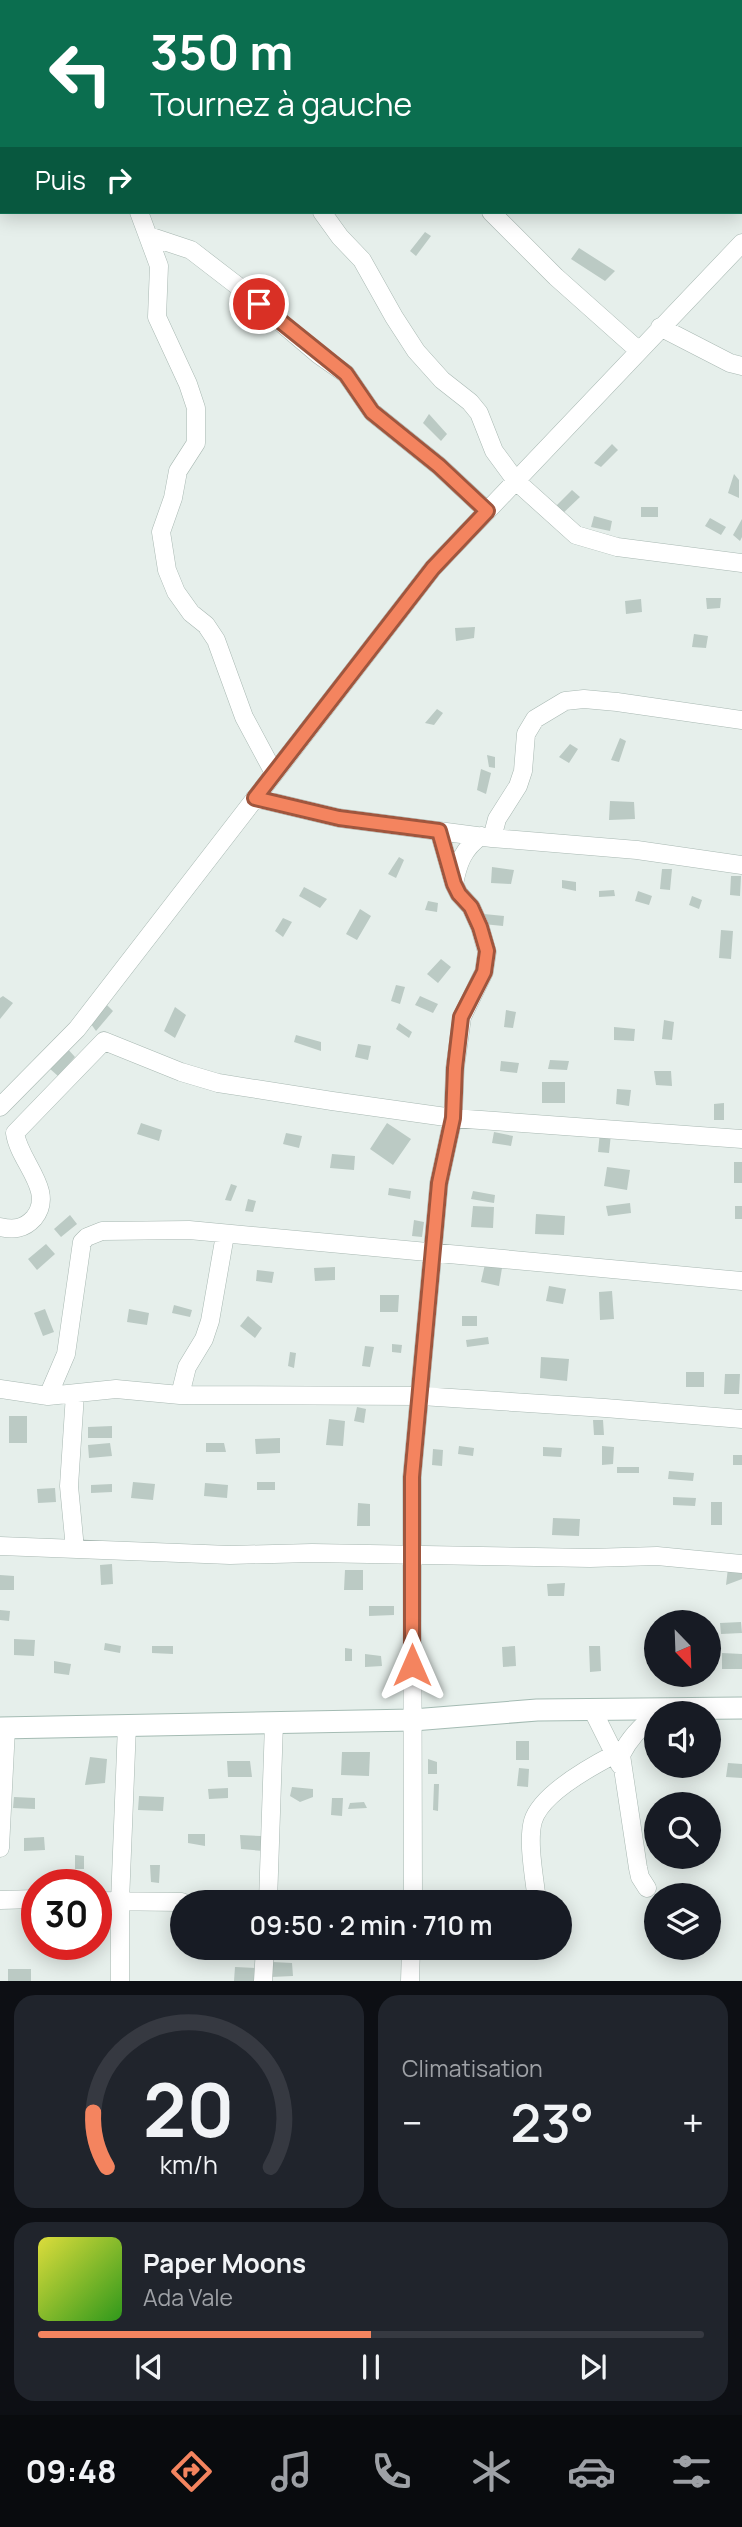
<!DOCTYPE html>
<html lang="fr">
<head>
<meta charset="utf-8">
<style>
  body { margin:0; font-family:Manrope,sans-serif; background:#20242c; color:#f1f3f6; height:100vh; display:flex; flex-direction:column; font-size:26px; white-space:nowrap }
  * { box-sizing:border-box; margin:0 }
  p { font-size:23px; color:#9ea1a6 }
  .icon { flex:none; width:38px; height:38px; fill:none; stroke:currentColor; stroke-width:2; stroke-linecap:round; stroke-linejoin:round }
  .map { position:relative; height:1981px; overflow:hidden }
  .sheet { display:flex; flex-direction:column; gap:14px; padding:14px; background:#0d0f14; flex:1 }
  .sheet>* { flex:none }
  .banner { position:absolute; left:0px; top:0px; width:742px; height:214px; box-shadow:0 4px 18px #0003; background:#0b6e4f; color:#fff; overflow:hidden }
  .needle { width:46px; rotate:157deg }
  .buttons { position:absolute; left:644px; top:1610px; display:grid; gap:14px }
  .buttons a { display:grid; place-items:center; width:77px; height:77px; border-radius:50%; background:#171b24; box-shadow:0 4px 18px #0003; font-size:35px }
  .speed { position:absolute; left:21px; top:1869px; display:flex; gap:14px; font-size:35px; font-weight:700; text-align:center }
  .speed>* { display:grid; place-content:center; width:91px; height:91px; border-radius:50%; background:#171b24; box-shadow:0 4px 18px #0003; line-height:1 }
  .speed .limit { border:10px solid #d22; background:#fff; color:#111 }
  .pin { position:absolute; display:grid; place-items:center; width:60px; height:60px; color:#fff; margin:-30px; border:4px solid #fff; border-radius:50%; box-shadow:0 2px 7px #0007 }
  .me { position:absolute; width:77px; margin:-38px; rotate:0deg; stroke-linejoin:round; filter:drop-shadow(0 0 5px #0008) }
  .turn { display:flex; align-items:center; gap:24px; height:147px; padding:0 35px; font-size:32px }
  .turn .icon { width:91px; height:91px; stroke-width:2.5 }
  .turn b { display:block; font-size:49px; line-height:60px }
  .then { display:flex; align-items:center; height:66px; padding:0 35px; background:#0003; gap:14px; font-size:26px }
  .big { font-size:52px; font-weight:600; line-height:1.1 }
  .sheet .tile { flex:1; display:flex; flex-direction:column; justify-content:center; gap:10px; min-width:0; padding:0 24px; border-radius:21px; background:#20242c }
  .sheet .dial { align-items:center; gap:0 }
  .dial svg { height:182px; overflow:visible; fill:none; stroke:#363941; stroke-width:7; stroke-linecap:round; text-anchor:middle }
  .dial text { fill:#f1f3f6; stroke:none }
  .song { display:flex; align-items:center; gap:21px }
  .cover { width:84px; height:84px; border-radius:10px; background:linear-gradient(135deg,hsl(60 70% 55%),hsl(110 70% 35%)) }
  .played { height:7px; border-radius:4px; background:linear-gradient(90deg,#f4845f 50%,#363941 50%) }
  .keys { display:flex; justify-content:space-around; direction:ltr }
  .heat { display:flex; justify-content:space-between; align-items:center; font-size:38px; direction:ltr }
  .sheet .tiles { flex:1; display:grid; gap:14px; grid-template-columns:1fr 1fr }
  .tile:last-child { grid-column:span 2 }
  .trip { position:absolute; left:170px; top:1890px; width:402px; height:70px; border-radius:35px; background:#171b24; box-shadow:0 4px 18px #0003; font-weight:600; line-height:70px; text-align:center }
  .tab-bar { display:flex; height:112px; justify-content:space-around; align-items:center; background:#090b0e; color:#9ea1a6 }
  .tab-bar .icon { width:49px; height:49px }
  .tab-bar .selected { color:#f4845f }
  .tab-bar b { font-size:32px; color:#f1f3f6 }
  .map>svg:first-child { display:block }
  .building { fill:#bbcac4 }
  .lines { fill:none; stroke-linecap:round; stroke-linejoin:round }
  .minor-casing { stroke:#a8b8b2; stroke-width:19 }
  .secondary-casing { stroke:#a4bbb3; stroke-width:23 }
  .minor { stroke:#fff; stroke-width:18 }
  .secondary { stroke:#fff; stroke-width:21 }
  .route-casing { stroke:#9f563e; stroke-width:18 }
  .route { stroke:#f4845f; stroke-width:12 }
</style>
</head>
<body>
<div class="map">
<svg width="742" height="1981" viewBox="0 0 742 1981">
  <rect width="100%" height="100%" fill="#e6efeb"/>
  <path class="building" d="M425 232 431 236 416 256 410 251Z
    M579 248 615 271 605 281 571 259Z
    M429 414 447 434 441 441 423 423Z
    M612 444 618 450 601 467 594 463Z
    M734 474 739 480V498L728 493Z
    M572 490 580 497 559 517 552 510Z
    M641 507H658V517H641Z
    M594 516 612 521 610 531 591 527Z
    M710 518 726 527 721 535 705 526Z
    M742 519V537L740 541 733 535Z
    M706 598H721L720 608 707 609Z
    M641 599 642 612 626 614 625 601Z
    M475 627 474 638 456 641 455 628Z
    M694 634 708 636 706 648 692 647Z
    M437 709 443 713 434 725 425 723Z
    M620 738 626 741 619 762 611 760Z
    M570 744 578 749 569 763 559 757Z
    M487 755 495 757V768L489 767Z
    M481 769 491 773 486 794 477 790Z
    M610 801 634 802 635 819 609 820Z
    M399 857 404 860 396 878 388 874Z
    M492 867 514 870 511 884 491 883Z
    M662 869H672L670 890 660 889Z
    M731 876H741L740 896 730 895Z
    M562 880 576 882V891L562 888Z
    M304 887 327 899 320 908 299 896Z
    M614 890 615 896 599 897V891Z
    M638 891 652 896 649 905 635 901Z
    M692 896 702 900 699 909 689 905Z
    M428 901 438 903 437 912 425 910Z
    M360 909 371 916 357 940 346 934Z
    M484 914 504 916 503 926 483 924Z
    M283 918 292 922 283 937 275 931Z
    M721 930 733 931 731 959 719 958Z
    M441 959 451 967 438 983 427 974Z
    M396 985 405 987 400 1004 391 1001Z
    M3 996 13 1003 0 1019V998Z
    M420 996 438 1004 433 1013 415 1005Z
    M107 1005 113 1011 96 1031 91 1024Z
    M175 1007 186 1015 175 1038 164 1031Z
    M506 1010 516 1012 513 1028 504 1027Z
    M664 1020 674 1022 672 1040 662 1039Z
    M399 1023 412 1032 409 1038 396 1029Z
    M614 1027 635 1029 634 1041 614 1040Z
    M296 1035 321 1042V1051L294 1042Z
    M358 1044 371 1046 368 1060 355 1057Z
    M66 1047 75 1057 58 1076 49 1068Z
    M550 1060 569 1061 567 1070 548 1069Z
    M501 1061 519 1063 517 1073 500 1071Z
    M654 1071H671L672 1086 656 1085Z
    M542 1082H565V1103H542Z
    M617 1089 631 1090 629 1106 616 1104Z
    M724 1103V1120H714V1104Z
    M141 1123 162 1130 159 1141 137 1134Z
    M387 1123 411 1139 393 1165 370 1149Z
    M494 1132 513 1136 511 1146 492 1143Z
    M600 1132 611 1134 609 1153 598 1152Z
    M286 1133 302 1136 299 1148 283 1144Z
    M332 1154 355 1156 354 1170 330 1168Z
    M734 1162H742V1183H734Z
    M607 1167 630 1170 627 1190 604 1186Z
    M231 1184 237 1186 231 1201 225 1200Z
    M389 1188 411 1191 410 1199 388 1195Z
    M473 1191 495 1195 494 1203 471 1199Z
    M248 1199 256 1201 253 1212 245 1211Z
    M630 1203 631 1213 608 1216 606 1206Z
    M473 1206 494 1207 493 1228 471 1227Z
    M735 1206H742V1219H735Z
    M536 1214 565 1216 564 1235 535 1234Z
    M70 1215 77 1224 61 1237 54 1229Z
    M414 1220 424 1222 422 1237 412 1236Z
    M46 1244 55 1254 37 1270 28 1259Z
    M485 1264 502 1268 499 1286 481 1282Z
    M335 1267V1280L315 1281 314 1268Z
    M257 1270 274 1272 272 1283 256 1281Z
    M549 1286 566 1289 563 1304 546 1301Z
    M612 1291 614 1319 600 1320 599 1292Z
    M380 1295H399L398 1312H380Z
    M174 1305 192 1310 190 1317 172 1313Z
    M45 1309 54 1332 43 1336 34 1313Z
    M129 1309 149 1313 147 1325 127 1322Z
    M248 1316 262 1328 255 1338 240 1326Z
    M462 1316H477V1326H462Z
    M488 1337 489 1344 467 1347 466 1340Z
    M392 1344 402 1345 401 1353 392 1352Z
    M365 1346 374 1347 370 1367 362 1366Z
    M290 1352 296 1353 294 1368 288 1366Z
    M541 1357 569 1359 567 1381 540 1378Z
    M686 1372H704V1387H686Z
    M725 1374H740L739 1394H724Z
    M357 1407 366 1409 364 1423 354 1421Z
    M9 1416H27V1443H9Z
    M329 1419 345 1421 343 1446 326 1445Z
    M593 1420H603L604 1435H594Z
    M112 1426V1438H88V1427Z
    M280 1438V1453L256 1454 255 1439Z
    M110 1443 112 1456 89 1458 88 1445Z
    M206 1443H224L226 1452H206Z
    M459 1446 474 1448 473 1456 458 1454Z
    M602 1446 614 1447 613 1464 602 1465Z
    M543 1447 562 1448 561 1457 543 1456Z
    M433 1449 443 1450 442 1466 432 1465Z
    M733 1455H742V1465H733Z
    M617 1467H639V1473H617Z
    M669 1471 694 1473 693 1481 668 1479Z
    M133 1482 155 1484 153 1500 131 1498Z
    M257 1482H275V1490H257Z
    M205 1483 228 1485 227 1498 204 1496Z
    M112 1484V1492L91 1493V1485Z
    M55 1488 56 1502 38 1503 37 1489Z
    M673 1497 696 1498 695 1506 673 1505Z
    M711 1502H722V1525H711Z
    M358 1503 370 1504V1526H357Z
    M553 1518 580 1519 579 1536 552 1535Z
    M112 1564 113 1584 101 1585 100 1565Z
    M728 1568 742 1569V1579L726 1585Z
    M345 1570H363V1590H344Z
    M0 1575 14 1576V1590H0Z
    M565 1583 564 1596H548L547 1584Z
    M369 1606H394V1615L369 1616Z
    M0 1610 10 1611 9 1621 0 1620Z
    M741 1622 742 1633 721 1634 720 1623Z
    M14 1639 35 1640 34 1656 14 1655Z
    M105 1643 121 1646 120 1653 104 1650Z
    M152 1646H173V1654L152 1653Z
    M515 1646 516 1666 503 1667 502 1647Z
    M589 1646H600L601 1671 590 1672Z
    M345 1648 352 1649V1661H345Z
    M722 1653 742 1654V1669H722Z
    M365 1654 381 1656 382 1666 365 1667Z
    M54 1661 71 1664 69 1675 54 1673Z
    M516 1741H529V1760H516Z
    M342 1752H370L369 1776 341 1775Z
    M90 1757 107 1759 105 1783 85 1785Z
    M428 1759 437 1762V1774H428Z
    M227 1761H250L252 1777H228Z
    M728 1763 742 1764V1778L726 1777Z
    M519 1768 529 1769 528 1787 517 1786Z
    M434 1784H439L438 1811 433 1810Z
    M292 1787 313 1789V1797L300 1802 290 1796Z
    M228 1788V1798L209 1799 208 1789Z
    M139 1796 164 1797 163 1811 138 1810Z
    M14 1797 35 1798V1809L13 1808Z
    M332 1798H343L342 1816 331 1815Z
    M364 1802 367 1808 348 1809 350 1803Z
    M188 1834H205V1846L188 1843Z
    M240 1835 261 1836 263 1851 241 1849Z
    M44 1837 45 1850 24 1851V1838Z
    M75 1855 84 1856V1869H75Z
    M150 1865H160L159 1883 151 1882Z
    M485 1892 494 1897 495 1902H469L468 1899 477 1897 475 1893Z
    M231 1948H243L244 1955 230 1953Z
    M358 1948H375L374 1958 358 1954Z
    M273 1962 292 1963 293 1976 271 1977Z
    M235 1967 257 1968 256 1981H234Z
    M8 1969H31V1981H8Z"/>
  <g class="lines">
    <defs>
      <path id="minor" d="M242 2 244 0
        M421 2 422 0
        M582 2V0
        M0 138 2 137
        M139 212 159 266 157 317 188 384 196 408V443L178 471 173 498 161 532 167 570 176 592 191 613 206 625 216 640 244 717 274 773
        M322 212 340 237 362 260 394 317 416 351 442 380 470 402 479 413 494 451 516 481 576 535 617 547 742 563
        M491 212 556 277 638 350
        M149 236 191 250 239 287 319 355 346 374 372 412 439 466 487 511
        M660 327 730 363 742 366
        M255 798 339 818 492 838 637 850 742 865
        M492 838 497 819 518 786 523 771 526 734 535 719 565 701 584 699 617 702 742 720
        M454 884C458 863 463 849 481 836
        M0 1107 77 1029 433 568 742 243
        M0 1227C14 1230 24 1229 34 1218 56 1191 19 1162 15 1133L104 1041 181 1072 218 1083 332 1101 453 1118 742 1139
        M0 1389 48 1396 116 1389 180 1395 421 1396 605 1408 742 1419
        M180 1395 187 1367 204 1339 210 1321 225 1235
        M48 1396 66 1354 82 1242 87 1237 102 1231 189 1230 742 1281
        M0 1546 230 1555 312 1553 590 1558 657 1556 742 1564
        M75 1549 69 1486 75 1394
        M592 1709 620 1765
        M0 1848 6 1728
        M647 1888 640 1877 638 1868 621 1755C629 1739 642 1725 656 1715
        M0 1900 37 1899
        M96 1901 182 1902
        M268 1902 274 1723
        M413 1902 412 1477 439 1183 453 1118 455 1068 462 1017 484 972 487 952 480 927 471 907 459 894 454 884 439 831
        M537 1902C535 1880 527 1842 533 1821 541 1794 590 1767 615 1754
        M120 1981V1902L127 1725
        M263 1981 265 1948
        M410 1981 411 1948"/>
      <path id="secondary" d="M0 1728 413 1720 537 1710 742 1708"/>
    </defs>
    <use href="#minor" class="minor-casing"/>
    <use href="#secondary" class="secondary-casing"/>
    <use href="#minor" class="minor"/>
    <use href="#secondary" class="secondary"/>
  </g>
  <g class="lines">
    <defs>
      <path id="route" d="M259 304 346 374 372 412 439 466 487 511 433 568 255 798 339 818 439 831 454 884 459 894 471 907 480 927 487 951 484 972 461 1017 455 1068 453 1118 439 1183 412 1477V1665"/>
    </defs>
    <use href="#route" class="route-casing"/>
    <use href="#route" class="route"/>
  </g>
</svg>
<div class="buttons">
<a><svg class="needle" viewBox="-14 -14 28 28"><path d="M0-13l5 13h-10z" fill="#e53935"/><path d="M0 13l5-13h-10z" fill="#9ea1a6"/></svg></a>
<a><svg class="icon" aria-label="sound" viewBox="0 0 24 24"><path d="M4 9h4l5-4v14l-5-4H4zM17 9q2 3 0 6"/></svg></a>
<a><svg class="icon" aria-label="search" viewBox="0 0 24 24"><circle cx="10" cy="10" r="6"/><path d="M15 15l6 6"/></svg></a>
<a><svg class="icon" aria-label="layers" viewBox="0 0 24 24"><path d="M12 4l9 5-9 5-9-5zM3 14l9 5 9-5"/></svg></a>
</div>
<div class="speed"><div class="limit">30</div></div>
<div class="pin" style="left:259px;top:304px;background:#d93025"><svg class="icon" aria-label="arrive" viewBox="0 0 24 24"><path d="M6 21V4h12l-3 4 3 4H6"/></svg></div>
<svg class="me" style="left:412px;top:1665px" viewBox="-20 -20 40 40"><path d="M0-17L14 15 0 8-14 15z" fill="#f4845f" stroke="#fff" stroke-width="4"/></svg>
<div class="trip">09:50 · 2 min · 710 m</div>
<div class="banner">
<div class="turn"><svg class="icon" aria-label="left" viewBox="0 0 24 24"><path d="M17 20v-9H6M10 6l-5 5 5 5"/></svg><div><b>350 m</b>Tournez à gauche</div></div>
<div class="then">Puis<svg class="icon" aria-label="right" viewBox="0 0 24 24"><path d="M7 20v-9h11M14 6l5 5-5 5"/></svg></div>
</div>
</div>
<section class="sheet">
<div class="tiles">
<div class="tile dial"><svg viewBox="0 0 100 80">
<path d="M14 69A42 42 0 1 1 86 69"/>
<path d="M14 69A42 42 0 0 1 8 45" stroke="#f4845f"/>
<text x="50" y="56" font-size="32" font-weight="700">20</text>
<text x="50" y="72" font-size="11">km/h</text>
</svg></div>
<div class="tile"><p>Climatisation</p>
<div class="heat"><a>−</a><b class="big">23°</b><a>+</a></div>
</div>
<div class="tile">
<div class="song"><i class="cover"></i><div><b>Paper Moons</b><p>Ada Vale</p></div></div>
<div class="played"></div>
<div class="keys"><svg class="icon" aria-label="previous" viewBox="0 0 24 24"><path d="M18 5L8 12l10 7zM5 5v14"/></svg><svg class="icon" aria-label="pause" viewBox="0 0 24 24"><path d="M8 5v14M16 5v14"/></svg><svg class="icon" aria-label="next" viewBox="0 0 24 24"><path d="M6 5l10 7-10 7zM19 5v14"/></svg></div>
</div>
</div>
</section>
<nav class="tab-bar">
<b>09:48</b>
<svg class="icon selected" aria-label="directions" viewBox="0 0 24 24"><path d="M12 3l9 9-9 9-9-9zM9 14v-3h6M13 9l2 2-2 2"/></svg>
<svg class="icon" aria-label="music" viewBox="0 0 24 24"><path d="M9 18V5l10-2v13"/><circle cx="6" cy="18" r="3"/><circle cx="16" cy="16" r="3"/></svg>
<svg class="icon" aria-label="phone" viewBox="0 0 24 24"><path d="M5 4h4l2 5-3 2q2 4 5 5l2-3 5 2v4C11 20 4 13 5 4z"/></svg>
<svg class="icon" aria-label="climate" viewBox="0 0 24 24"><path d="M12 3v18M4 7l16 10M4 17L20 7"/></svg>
<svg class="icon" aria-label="car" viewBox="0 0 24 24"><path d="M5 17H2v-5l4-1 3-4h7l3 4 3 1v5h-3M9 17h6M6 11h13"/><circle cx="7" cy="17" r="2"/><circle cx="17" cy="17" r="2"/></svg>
<svg class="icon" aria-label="filters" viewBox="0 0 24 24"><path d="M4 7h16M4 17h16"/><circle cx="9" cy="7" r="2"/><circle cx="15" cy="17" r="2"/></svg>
</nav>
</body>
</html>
